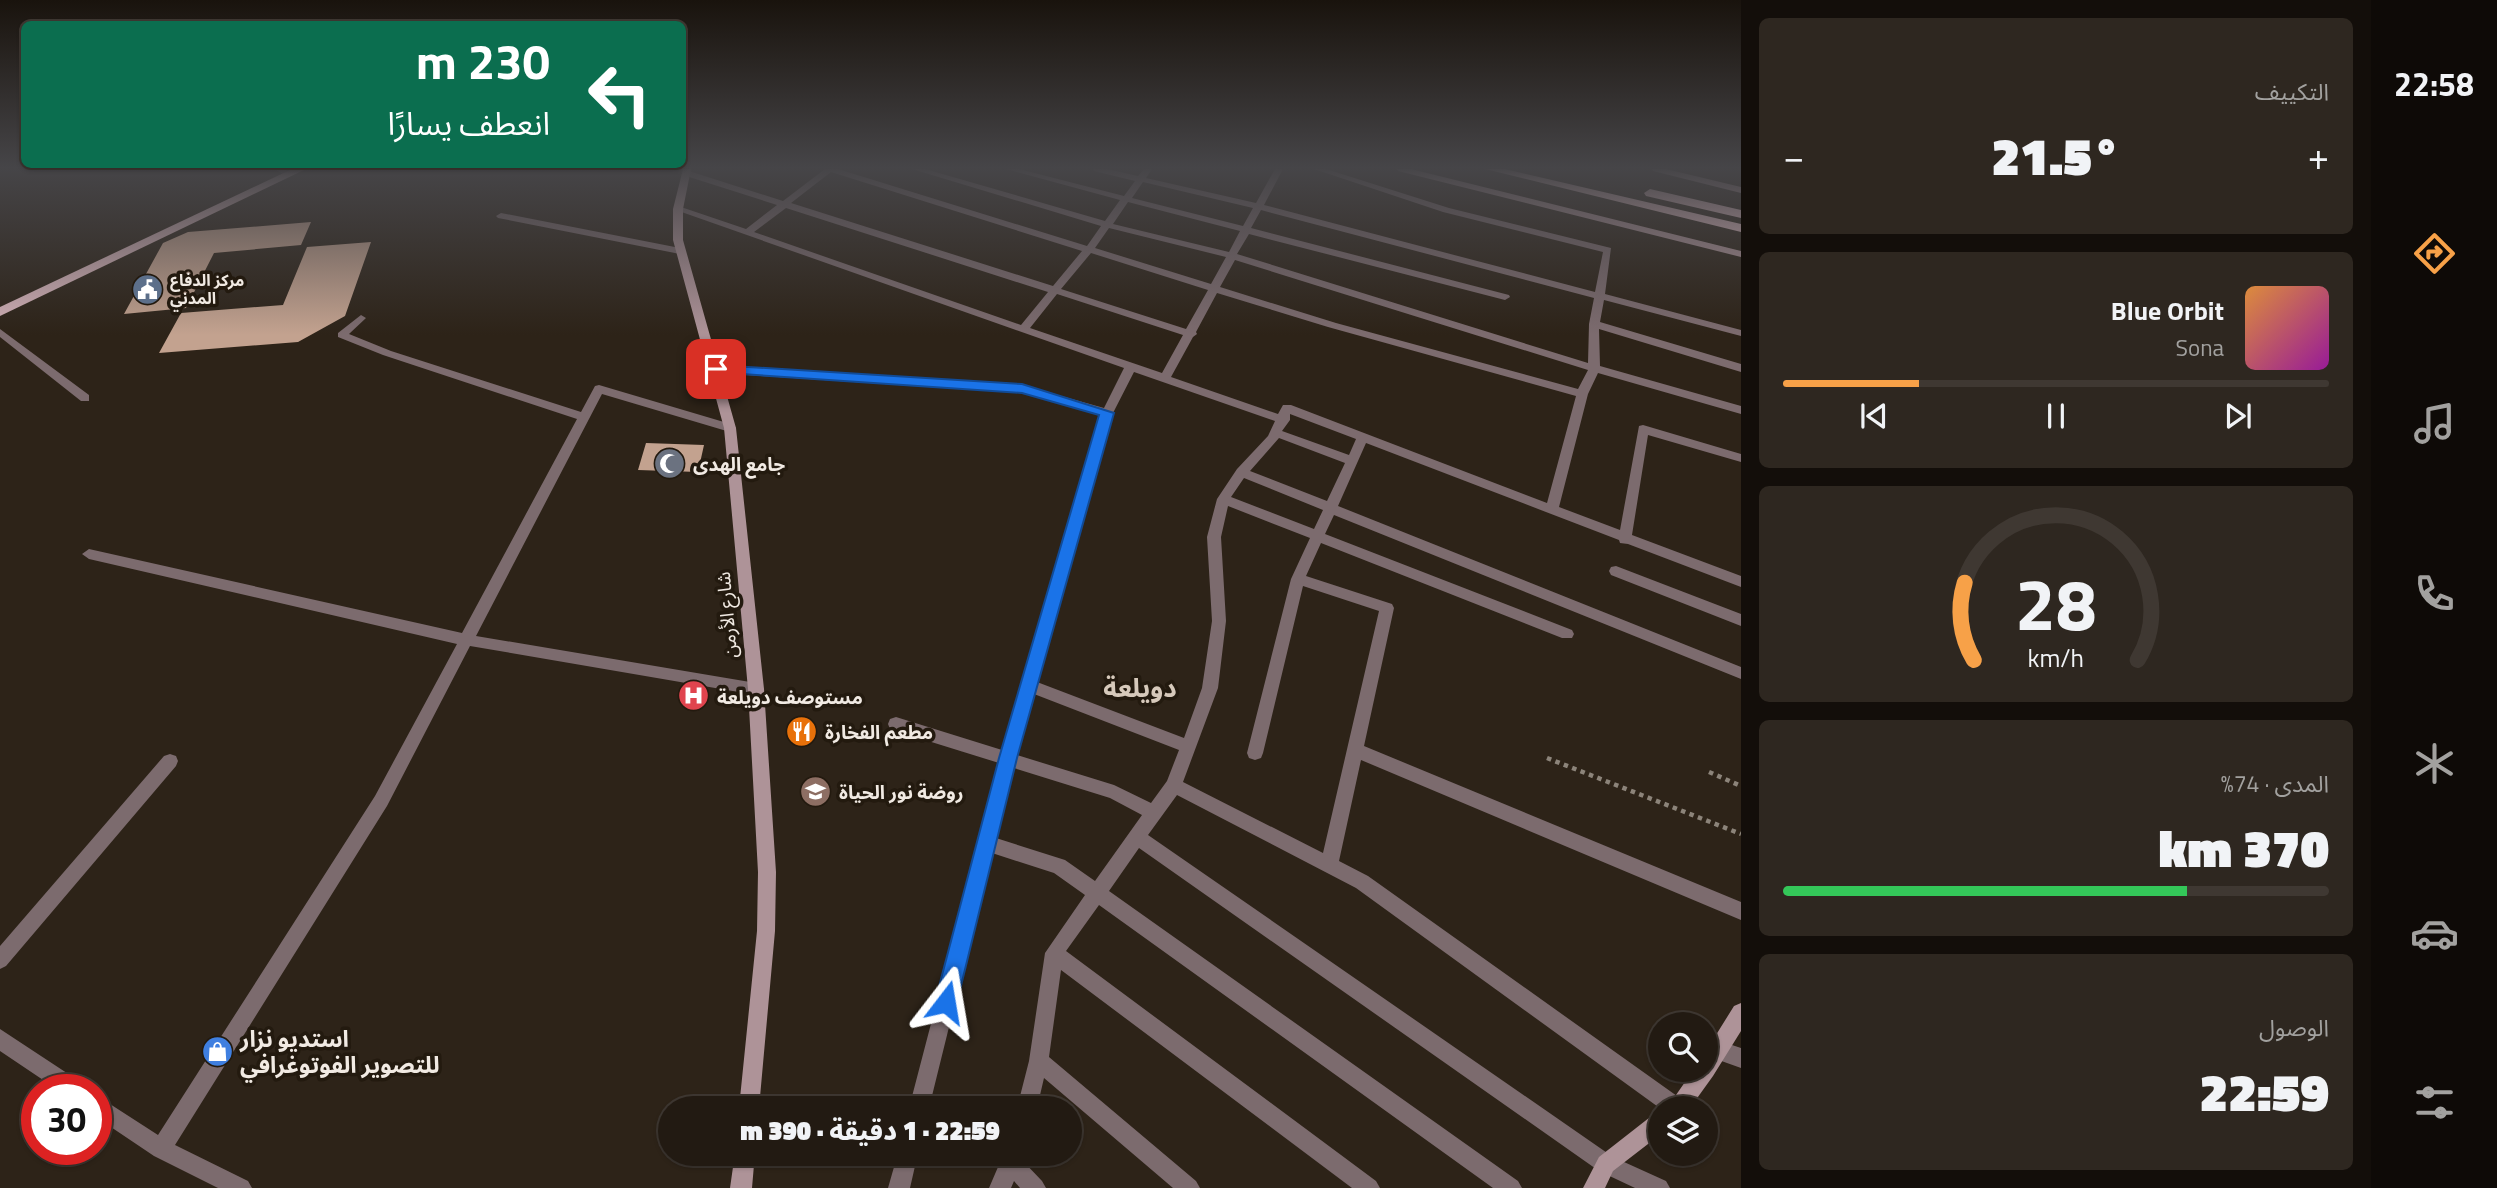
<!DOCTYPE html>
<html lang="ar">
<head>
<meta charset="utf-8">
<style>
  body { margin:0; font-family:"Titillium Web","Noto Sans Arabic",sans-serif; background:#2e2720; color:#f1f3f6; direction:rtl; height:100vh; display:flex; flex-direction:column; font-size:26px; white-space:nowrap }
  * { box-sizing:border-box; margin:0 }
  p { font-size:23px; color:#a2a19f }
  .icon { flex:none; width:38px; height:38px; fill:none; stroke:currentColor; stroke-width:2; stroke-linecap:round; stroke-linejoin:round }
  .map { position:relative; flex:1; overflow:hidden; direction:ltr }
  .panel { display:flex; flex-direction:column; gap:18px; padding:18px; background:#130e0a; width:630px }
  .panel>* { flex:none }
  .hud { position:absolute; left:21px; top:21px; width:665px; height:147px; border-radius:10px; box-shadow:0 2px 5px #0004,0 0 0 2px #3f3832; direction:rtl; background:#0b6e4f; color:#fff; overflow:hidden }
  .controls { position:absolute; left:1648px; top:1012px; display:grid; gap:14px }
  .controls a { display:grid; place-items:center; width:70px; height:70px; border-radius:50%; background:#221a12; box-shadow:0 2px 5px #0004,0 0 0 2px #3f3832; font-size:35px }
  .speed { position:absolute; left:21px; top:1074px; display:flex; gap:14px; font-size:35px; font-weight:700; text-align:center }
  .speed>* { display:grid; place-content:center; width:91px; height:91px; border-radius:50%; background:#221a12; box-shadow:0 2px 5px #0004,0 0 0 2px #3f3832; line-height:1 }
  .speed .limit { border:10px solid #d22; background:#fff; color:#111 }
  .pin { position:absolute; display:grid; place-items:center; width:60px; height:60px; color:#fff; margin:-30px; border-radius:14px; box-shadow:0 4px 10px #0006 }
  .me { position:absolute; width:77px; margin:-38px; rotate:14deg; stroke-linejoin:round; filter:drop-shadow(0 0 5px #0008) }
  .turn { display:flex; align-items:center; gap:24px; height:147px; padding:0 21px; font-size:32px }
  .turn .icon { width:91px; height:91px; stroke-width:2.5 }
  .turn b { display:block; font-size:49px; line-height:60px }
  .big { font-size:52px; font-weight:800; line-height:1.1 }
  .panel .card { flex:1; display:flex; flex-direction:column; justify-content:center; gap:10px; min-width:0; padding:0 24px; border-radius:10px; background:#2e2720 }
  .panel .dial { align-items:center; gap:0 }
  .dial svg { height:182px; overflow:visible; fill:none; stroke:#3f3832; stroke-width:7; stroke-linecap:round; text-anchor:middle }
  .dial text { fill:#f1f3f6; stroke:none }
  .song { display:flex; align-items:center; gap:21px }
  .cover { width:84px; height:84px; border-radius:10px; background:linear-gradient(135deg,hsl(30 70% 55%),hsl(300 70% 35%)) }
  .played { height:7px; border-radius:4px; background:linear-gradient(90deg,#f7a148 25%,#3f3832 25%) }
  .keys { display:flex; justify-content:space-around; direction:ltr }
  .heat { display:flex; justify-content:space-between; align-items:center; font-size:38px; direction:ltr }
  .charge { height:10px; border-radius:5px; background:linear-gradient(90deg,#34c759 74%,#3f3832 0) }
  .trip { position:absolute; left:658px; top:1096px; width:424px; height:70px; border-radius:35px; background:#221a12; box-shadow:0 2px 5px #0004,0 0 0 2px #3f3832; font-weight:800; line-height:70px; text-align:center; direction:rtl }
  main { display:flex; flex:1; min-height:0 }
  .dock { display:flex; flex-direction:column; width:126px; justify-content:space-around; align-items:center; background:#0e0a07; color:#a2a19f }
  .dock .icon { width:49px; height:49px }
  .dock .selected { color:#f7a148 }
  .dock b { font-size:32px; color:#f1f3f6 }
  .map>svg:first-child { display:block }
  .building { fill:#c3a28f }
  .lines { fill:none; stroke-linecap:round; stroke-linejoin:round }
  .path { stroke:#8c847a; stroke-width:4.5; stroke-dasharray:4.5 4.5; stroke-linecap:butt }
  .minor { fill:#7c6b6e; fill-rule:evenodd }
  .secondary { fill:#ae9398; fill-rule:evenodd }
  .primary { fill:#d4b2b8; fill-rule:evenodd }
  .trunk { fill:#e6c0c7; fill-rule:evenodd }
  .route { fill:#1a73e8; stroke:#114b97; stroke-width:2 }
  .labels { text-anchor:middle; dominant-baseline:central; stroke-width:7; stroke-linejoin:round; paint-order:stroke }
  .far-poi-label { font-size:16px; font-weight:bold; fill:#f1eae3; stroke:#231a0f; text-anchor:start }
  .poi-label { font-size:19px; font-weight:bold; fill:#f1eae3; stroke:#231a0f; text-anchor:start }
  .street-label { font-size:19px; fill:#f1eae3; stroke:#231a0f }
  .near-poi-label { font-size:23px; font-weight:bold; fill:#f1eae3; stroke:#231a0f; text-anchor:start }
  .district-label { font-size:26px; font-weight:bold; fill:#d6c9bb; stroke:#231a0f }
</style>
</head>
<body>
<main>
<nav class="dock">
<b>22:58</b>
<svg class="icon selected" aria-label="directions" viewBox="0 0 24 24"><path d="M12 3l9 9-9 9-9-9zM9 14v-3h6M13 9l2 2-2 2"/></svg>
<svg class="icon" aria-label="music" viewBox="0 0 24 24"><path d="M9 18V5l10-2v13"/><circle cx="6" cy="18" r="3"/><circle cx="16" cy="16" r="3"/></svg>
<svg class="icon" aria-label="phone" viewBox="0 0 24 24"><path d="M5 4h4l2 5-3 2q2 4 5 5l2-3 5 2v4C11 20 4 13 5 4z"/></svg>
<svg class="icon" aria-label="climate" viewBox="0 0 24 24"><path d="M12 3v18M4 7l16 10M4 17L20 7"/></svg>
<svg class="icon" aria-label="car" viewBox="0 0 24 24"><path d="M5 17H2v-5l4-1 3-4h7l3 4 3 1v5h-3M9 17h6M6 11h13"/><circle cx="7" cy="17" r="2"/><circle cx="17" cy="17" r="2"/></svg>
<svg class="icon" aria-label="filters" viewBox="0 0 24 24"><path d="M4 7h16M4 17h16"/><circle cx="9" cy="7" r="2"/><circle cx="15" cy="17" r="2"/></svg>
</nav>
<section class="panel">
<div class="card"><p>التكييف</p>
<div class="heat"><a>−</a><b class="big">21.5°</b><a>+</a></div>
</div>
<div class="card">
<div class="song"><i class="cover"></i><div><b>Blue Orbit</b><p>Sona</p></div></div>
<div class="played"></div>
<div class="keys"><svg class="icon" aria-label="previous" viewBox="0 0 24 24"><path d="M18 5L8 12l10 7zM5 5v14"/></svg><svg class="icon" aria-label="pause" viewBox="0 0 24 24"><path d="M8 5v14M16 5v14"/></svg><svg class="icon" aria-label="next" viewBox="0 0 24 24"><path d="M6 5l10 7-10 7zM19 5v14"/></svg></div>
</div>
<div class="card dial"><svg viewBox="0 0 100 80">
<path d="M14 69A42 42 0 1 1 86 69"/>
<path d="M14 69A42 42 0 0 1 10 35" stroke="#f7a148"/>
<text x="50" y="56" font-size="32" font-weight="700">28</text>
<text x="50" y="72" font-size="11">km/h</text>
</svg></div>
<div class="card"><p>المدى · 74%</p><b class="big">370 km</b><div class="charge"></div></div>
<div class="card"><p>الوصول</p><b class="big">22:59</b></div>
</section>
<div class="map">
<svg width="1741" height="1188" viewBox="0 0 1741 1188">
  <rect width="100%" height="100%" fill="#2d2318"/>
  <path class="building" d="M311 222 301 245 214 253 186 308 124 314 163 243 188 232Z
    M371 242 345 316 298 342 159 353 181 313 283 305 307 247Z
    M646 443 704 445 698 472 638 470Z"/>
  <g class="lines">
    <path class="path" d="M1547 758 1741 834
      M1709 772 1741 786"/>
    <path class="minor" d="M274 169H285L287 171 283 174Z
      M825 169H838L1087 246 1101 226 912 169H925L1105 221 1120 200 1006 169H1019L1124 196 1135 181 1094 171 1093 169H1107L1138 176 1144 169H1152L1146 178 1256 203 1275 169H1283L1264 205 1595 292 1603 252 1443 212 1314 169H1326L1449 208 1611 248 1605 294 1741 330V336L1604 300 1600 322 1741 364V372L1599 329 1600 366 1741 406V414L1598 373 1588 394 1559 507 1620 530 1639 426 1643 425 1741 454V462L1648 435 1632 535 1741 576V587L1628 544 1620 543 1619 540 1366 443 1338 506 1741 667V679L1334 515 1325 534 1572 630 1574 634 1572 638H1562L1321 543 1306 576 1392 604 1394 608 1364 746 1741 902V920L1361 760 1339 861 1368 876 1684 1101 1687 1108 1661 1109 1356 888 1177 795 1148 835 1613 1157 1666 1181 1670 1188H1635L1599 1171 1139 848 1109 891 1518 1181 1522 1188H1493L1099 905 1066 951 1376 1181 1380 1188H1352L1061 970 1049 1057 1196 1181 1200 1188H1173L1044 1078 1037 1108H1017L1029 1061 1045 953 1085 895 1054 873 992 853 929 1108H909L999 763 896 731 890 729 888 724 890 719 896 717 1002 750 1100 415 1022 393 716 373 710 369 716 365 1022 385 1104 408 1124 368 673 209 681 207 746 229 777 205 683 175V171H689L783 201ZM831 172 1082 251 1053 286 791 203ZM1143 182 1253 208 1243 226 1132 198ZM1128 202 1240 231 1229 252 1113 224ZM786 208 1048 292 1021 325 754 232ZM1261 210 1594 298 1589 324 1588 363 1237 254 1249 234 1505 300 1510 297 1509 295 1251 228ZM1109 228 1226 257 1211 284 1095 248ZM1091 253 1208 290 1186 329 1061 289ZM1235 260 1588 370 1578 389 1336 323 1220 287ZM1217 293 1328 327 1576 396 1547 503 1291 405H1283L1278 414 1171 377 1193 337 1197 334 1196 332ZM1057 294 1183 335 1162 373 1030 328ZM1134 372 1275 421 1268 436 1237 469 1217 499 1207 537 1212 621 1202 688 1184 738 1037 682 1113 413ZM1290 414 1356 439 1349 455 1282 431 1290 420ZM1279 438 1345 463 1327 501 1250 471ZM1244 478 1323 510 1314 529 1231 497ZM1228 506 1310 538 1291 579 1247 753 1249 758 1255 760 1261 758 1263 753 1303 586 1379 611 1323 853 1183 782 1218 688 1226 621 1221 537ZM1034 694 1179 750 1167 781 1151 803 1114 785 1017 755ZM1014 768 1110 798 1142 815 1095 881 1065 860 996 838Z
      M501 213 680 248 685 251 680 254 498 218 496 216Z
      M361 315 366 318 349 334 391 351 581 412 595 386 599 385 734 425 736 428 730 432 602 394 476 636 756 683 761 685 764 689 761 693 756 695 470 646 387 806 175 1145 248 1181 252 1188H218L154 1156 96 1117V1095L158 1135 375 796 457 644 89 559 82 554 89 549 462 633 577 419 383 355 338 337V333Z
      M0 329 89 395V401H81L0 337Z
      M1616 566 1741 614V626L1611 575 1609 571 1611 567Z
      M170 754 176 756 178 761 176 766 6 966 0 969V946L164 756Z
      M0 1029 82 1083 85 1090H58L0 1051Z
      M1720 1041 1741 1048V1068L1713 1058 1710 1051 1713 1044Z
      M898 1153H918L910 1188H888Z
      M1004 1153H1025L1022 1160 1042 1181 1046 1188H1020L1014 1181 1011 1188H989Z"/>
    <path class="secondary" d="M683 169H691L683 209V240L736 428 764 689 776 872 775 931 759 1108H739L757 931 758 872 748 689 724 428 673 240V209Z
      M1397 169H1411L1741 251V257L1398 171Z
      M1652 169H1666L1741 187V193L1653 171Z
      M1741 1003V1031L1713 1076 1690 1108H1667L1694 1069H1706V1051L1734 1006Z
      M1661 1111V1134L1613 1171 1605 1188H1583L1599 1157 1654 1114Z
      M735 1153H755L752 1188H730Z"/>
    <path class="primary" d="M292 169H306L0 316V307Z"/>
    <path class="trunk" d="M1485 169H1505L1741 224V232Z
      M1650 189 1741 210V218L1646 196 1644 193Z"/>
  </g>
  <linearGradient id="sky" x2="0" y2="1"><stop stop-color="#19130d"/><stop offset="0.5" stop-color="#464548"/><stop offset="1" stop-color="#464548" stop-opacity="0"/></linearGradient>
  <rect width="1741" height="335" fill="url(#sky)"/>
  <path class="route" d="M716 365 1022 384 1114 413 1017 758 957 1002 954 1010 946 1013 939 1010 935 1002 999 758 1099 415 1022 393 711 372V367Z"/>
  <defs>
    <symbol id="civic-disc" viewBox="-11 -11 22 22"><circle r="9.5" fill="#5c6f8a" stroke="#231a0f"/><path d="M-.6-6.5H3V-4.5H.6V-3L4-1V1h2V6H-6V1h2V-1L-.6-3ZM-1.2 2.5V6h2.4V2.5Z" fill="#fff"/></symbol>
    <symbol id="mosque-disc" viewBox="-11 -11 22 22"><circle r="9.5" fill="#6b7280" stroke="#231a0f"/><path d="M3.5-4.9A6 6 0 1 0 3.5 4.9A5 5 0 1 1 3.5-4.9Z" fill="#fff"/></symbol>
    <symbol id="hospital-disc" viewBox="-11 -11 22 22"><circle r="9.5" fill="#e0444e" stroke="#231a0f"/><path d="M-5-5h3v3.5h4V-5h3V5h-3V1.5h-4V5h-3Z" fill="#fff"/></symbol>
    <symbol id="restaurant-disc" viewBox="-11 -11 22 22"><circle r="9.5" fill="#e8710a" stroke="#231a0f"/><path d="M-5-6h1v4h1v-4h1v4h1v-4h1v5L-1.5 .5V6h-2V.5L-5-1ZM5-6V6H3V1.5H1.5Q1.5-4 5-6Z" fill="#fff"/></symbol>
    <symbol id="school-disc" viewBox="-11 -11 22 22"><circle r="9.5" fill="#8d6e63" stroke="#231a0f"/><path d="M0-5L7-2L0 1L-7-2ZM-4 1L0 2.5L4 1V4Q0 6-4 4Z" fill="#fff"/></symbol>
    <symbol id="shop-disc" viewBox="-11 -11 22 22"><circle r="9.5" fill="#3f7fe0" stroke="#231a0f"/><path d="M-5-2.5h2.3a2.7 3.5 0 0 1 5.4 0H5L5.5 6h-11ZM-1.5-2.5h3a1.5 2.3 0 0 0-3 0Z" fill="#fff"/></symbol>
  </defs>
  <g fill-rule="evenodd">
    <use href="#civic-disc" x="130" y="272" width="35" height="35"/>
    <use href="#mosque-disc" x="652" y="446" width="35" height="35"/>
    <use href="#hospital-disc" x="676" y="678" width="35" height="35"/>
    <use href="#restaurant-disc" x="784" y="714" width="35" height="35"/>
    <use href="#school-disc" x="798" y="774" width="35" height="35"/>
    <use href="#shop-disc" x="200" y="1034" width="35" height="35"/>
  </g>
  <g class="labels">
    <g class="far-poi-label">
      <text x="170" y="280">مركز الدفاع<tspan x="170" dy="18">المدني</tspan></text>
    </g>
    <g class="poi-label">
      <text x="693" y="463">جامع الهدى</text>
      <text x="717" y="696">مستوصف دويلعة</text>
      <text x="825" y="731">مطعم الفخارة</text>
      <text x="839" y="791">روضة نور الحياة</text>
    </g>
    <g class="street-label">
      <text transform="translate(726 615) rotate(-95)">شارع الأرمن</text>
    </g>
    <g class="near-poi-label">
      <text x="240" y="1038">استديو نزار<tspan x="240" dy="26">للتصوير الفوتوغرافي</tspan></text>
    </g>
    <g class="district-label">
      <text x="1140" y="687">دويلعة</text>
    </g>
  </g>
</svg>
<div class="controls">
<a><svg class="icon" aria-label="search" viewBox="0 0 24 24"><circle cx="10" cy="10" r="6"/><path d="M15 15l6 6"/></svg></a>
<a><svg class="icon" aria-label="layers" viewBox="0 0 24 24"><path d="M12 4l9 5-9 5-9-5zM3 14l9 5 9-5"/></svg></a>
</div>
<div class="speed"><div class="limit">30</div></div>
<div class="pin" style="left:716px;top:369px;background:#d93025"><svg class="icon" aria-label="arrive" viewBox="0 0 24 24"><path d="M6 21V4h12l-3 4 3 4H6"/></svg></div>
<svg class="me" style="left:946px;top:1002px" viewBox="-20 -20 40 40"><path d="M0-17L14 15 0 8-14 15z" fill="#1a73e8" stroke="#fff" stroke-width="4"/></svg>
<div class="trip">22:59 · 1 دقيقة · 390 m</div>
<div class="hud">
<div class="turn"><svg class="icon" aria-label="left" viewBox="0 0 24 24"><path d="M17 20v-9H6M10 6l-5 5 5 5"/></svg><div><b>230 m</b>انعطف يسارًا</div></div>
</div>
</div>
</main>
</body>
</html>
